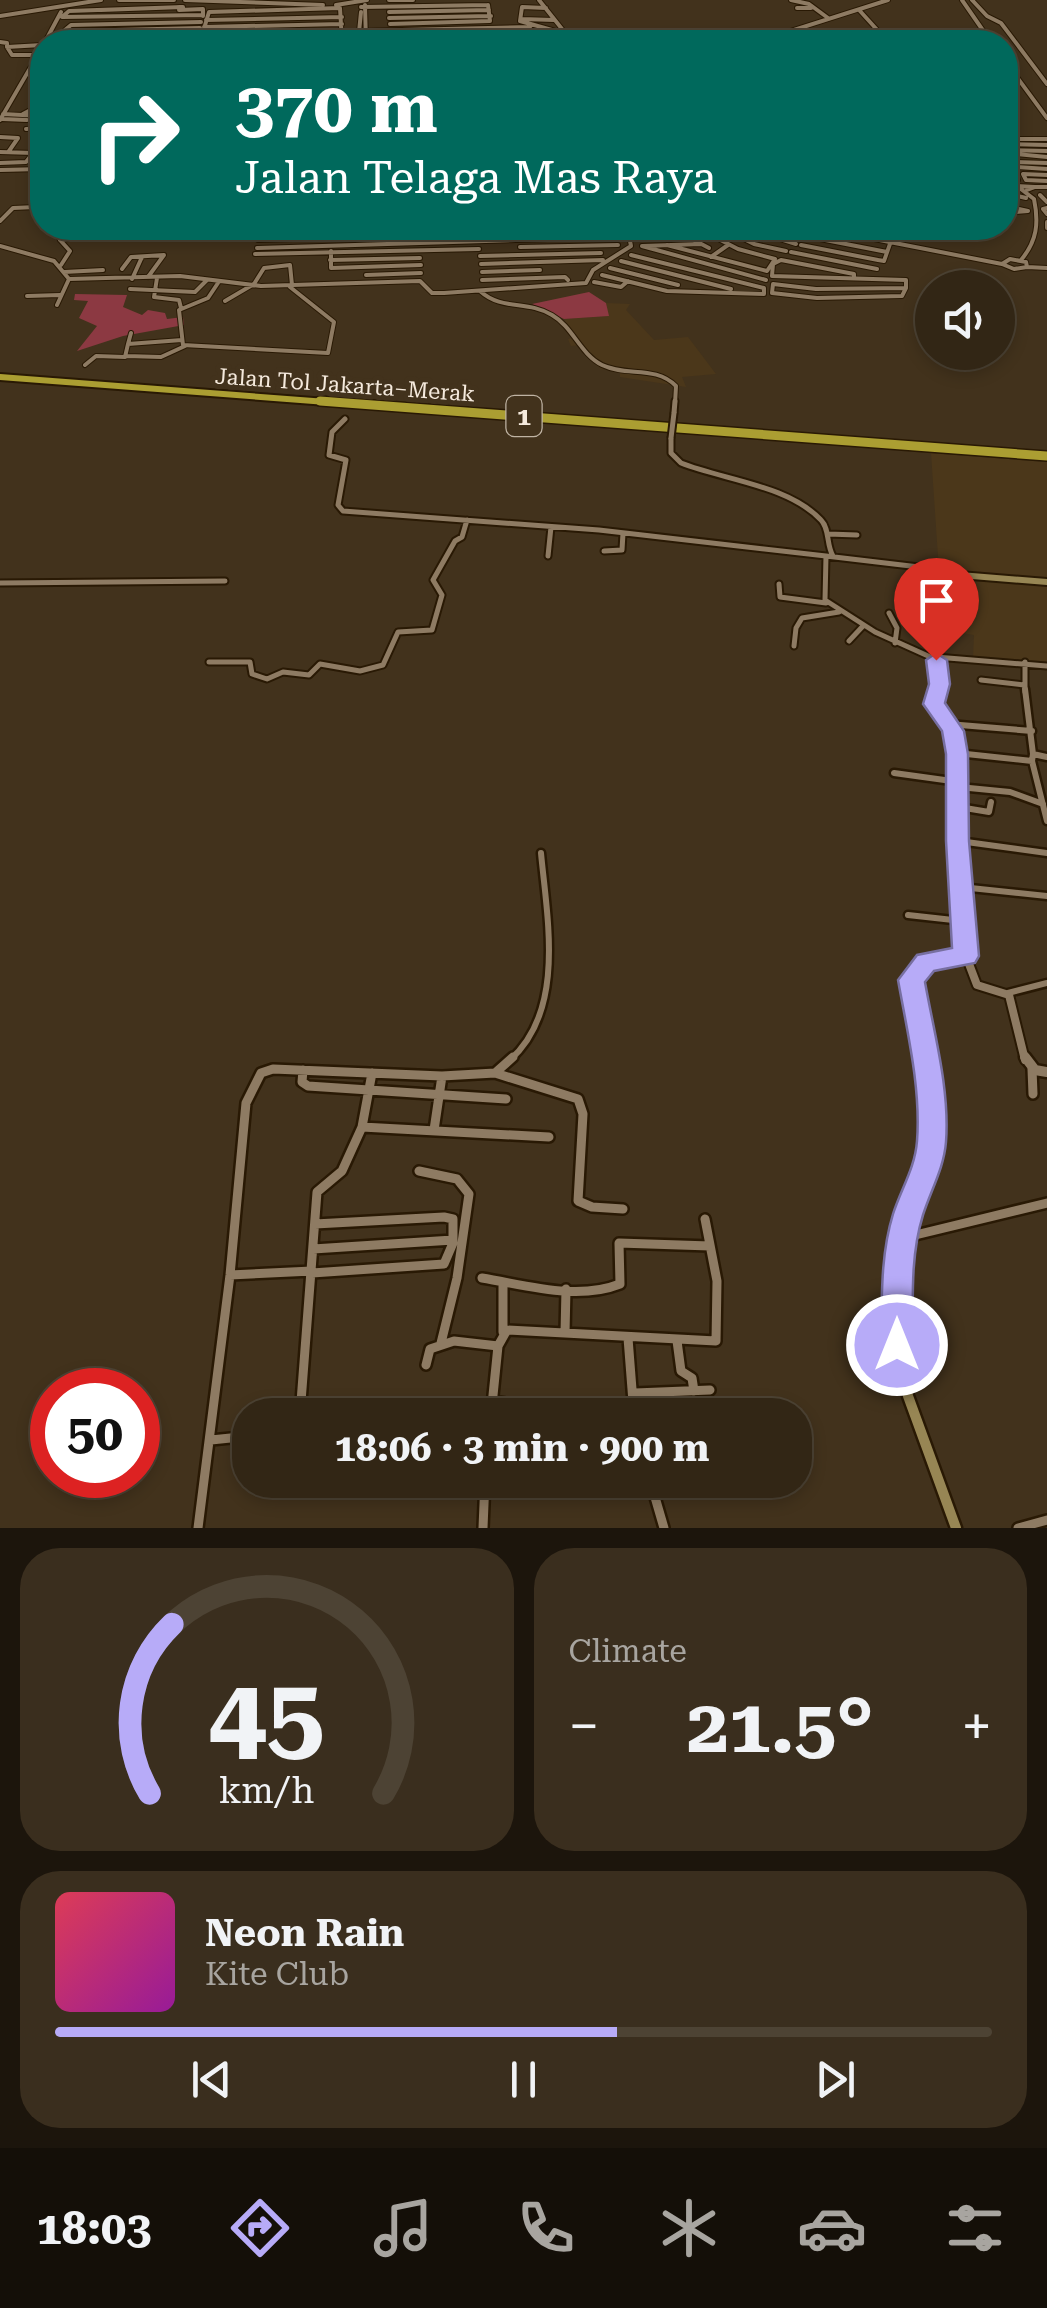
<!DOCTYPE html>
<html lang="en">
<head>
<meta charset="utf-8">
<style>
  body { margin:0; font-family:"Roboto Serif",serif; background:#3a2e1e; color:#f1f3f6; height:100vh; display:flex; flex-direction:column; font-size:38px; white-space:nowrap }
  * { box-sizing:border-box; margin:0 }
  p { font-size:32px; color:#a8a5a0 }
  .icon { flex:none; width:55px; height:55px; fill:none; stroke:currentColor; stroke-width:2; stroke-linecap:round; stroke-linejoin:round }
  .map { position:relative; height:1528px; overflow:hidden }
  .sheet { display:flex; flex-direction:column; gap:20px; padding:20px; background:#1c150c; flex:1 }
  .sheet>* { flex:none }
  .top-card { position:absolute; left:30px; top:30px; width:988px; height:210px; border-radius:40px; box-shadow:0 5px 15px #0003,0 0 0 2px #4d4334; background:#00695c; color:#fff; overflow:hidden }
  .tools { position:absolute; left:915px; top:270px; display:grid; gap:20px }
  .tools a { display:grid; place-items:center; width:100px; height:100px; border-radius:50%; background:#322615; box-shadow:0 5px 15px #0003,0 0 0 2px #4d4334; font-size:50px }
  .speed { position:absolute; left:30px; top:1368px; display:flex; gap:20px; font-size:50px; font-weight:700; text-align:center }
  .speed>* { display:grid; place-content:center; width:130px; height:130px; border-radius:50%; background:#322615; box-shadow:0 5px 15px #0003,0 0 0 2px #4d4334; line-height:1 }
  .speed .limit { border:15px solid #d22; background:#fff; color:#111 }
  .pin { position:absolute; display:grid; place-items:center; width:85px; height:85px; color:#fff; margin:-102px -42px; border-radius:50% 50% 50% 0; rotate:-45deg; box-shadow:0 0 10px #0007 }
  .pin .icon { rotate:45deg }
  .me { position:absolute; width:110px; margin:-55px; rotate:0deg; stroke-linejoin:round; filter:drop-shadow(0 0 8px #0008) }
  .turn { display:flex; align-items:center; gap:35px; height:210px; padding:0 40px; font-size:45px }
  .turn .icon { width:130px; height:130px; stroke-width:2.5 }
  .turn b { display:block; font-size:70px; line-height:85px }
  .big { font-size:75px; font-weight:700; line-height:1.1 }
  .sheet .card { flex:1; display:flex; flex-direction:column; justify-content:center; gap:15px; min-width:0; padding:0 35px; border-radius:40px; background:#3a2e1e }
  .sheet .dial { align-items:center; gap:0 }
  .dial svg { height:260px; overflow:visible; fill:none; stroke:#4d4334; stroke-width:7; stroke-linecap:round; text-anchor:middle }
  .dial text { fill:#f1f3f6; stroke:none }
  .song { display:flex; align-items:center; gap:30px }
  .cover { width:120px; height:120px; border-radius:15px; background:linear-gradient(135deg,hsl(350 70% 55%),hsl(300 70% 35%)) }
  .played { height:10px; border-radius:5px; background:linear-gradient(90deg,#b7abf8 60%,#4d4334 60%) }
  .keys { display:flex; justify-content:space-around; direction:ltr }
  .heat { display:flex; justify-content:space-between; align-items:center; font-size:55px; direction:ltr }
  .sheet .tiles { flex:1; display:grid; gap:20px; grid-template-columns:1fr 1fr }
  .card:last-child { grid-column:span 2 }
  .trip { position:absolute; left:232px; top:1398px; width:580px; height:100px; border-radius:40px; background:#322615; box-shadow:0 5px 15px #0003,0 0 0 2px #4d4334; font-weight:700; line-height:100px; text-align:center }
  .menu { display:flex; height:160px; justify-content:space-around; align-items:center; background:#140f08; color:#a8a5a0 }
  .menu .icon { width:70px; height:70px }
  .menu .current { color:#b7abf8 }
  .menu b { font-size:45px; color:#f1f3f6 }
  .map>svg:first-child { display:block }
  .built { fill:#4b371a }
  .green { fill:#8c3942 }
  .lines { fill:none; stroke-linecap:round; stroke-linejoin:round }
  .minor-far3-casing { stroke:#291904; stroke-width:6 }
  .minor-far2-casing { stroke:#291904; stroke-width:9 }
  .minor-far1-casing { stroke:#291904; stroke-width:11 }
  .minor-casing { stroke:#291904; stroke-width:14 }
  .tertiary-far2-casing { stroke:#291904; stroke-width:6 }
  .tertiary-far1-casing { stroke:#291904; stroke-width:12 }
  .tertiary-casing { stroke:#291904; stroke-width:15 }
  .secondary-far2-casing { stroke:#291904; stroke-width:10 }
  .secondary-far1-casing { stroke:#291904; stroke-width:12 }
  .secondary-casing { stroke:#291904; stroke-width:15 }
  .motorway-far1-casing { stroke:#291904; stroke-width:10 }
  .motorway-casing { stroke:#291904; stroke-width:12 }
  .minor-far3 { stroke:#8e7b63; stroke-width:4 }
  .minor-far2 { stroke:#8e7b63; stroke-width:5 }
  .minor-far1 { stroke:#8e7b63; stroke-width:6 }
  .minor { stroke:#8e7b63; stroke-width:9 }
  .tertiary-far2 { stroke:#8e7b63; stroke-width:4 }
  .tertiary-far1 { stroke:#8e7b63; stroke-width:8 }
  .tertiary { stroke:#8e7b63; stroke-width:10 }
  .secondary-far2 { stroke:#978654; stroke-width:6 }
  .secondary-far1 { stroke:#978654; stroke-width:8 }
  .secondary { stroke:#978654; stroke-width:10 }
  .motorway-far1 { stroke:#ab9e32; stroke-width:6 }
  .motorway { stroke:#ab9e32; stroke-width:9 }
  .minor-bridge-casing { stroke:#291904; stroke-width:9; stroke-linecap:butt }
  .minor-bridge { stroke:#8e7b63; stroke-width:5 }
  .route { fill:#b7abf8; stroke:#776fa1; stroke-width:2.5 }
  .labels { text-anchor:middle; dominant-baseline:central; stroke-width:10; stroke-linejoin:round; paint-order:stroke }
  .far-street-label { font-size:22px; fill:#f5eadd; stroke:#42321c }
  .shield { fill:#42321c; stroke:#bfb3a3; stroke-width:2.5 }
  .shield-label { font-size:25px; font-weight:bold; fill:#f5eadd }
</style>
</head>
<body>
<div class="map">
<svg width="1047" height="1528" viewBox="0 0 1047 1528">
  <rect width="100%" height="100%" fill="#42321c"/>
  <path class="built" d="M606 303 630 304 626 310 654 340 688 337 716 374 682 377 686 387 620 377V370L601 369 579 345 571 346 568 339 575 337 564 319 608 316Z
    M931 453 1047 462V665L973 658 974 635 943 630Z"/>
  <path class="green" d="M589 292 606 303 609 316 564 319 532 304Z
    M75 294 127 295 123 307 142 315 148 310 165 313 167 319 183 317 184 325 123 336 77 351 97 326 79 318 88 301 74 300Z"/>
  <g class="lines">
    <defs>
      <path id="minor-far3" d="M119 0H174
        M185 0 323 5
        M389 0H413
        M539 0 566 34 582 42
        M791 0 809 4 828 18
        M336 5 367 0
        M365 5 366 42
        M361 7 488 5
        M546 8 522 7 520 21 566 34
        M797 8H811
        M101 10 183 7 69 11 62 17 203 15
        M179 10 203 9V16
        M860 11 880 33 896 42
        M389 12 489 10
        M0 16 101 0
        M389 18 491 16
        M522 19 554 20
        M206 20 342 17
        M390 24 490 21 488 5
        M204 27 342 24
        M73 31 200 28
        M358 31 530 27
        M202 35 342 32
        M70 37 198 34
        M366 38 539 34
        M574 38 611 34 759 41 888 0
        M48 40 63 39
        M0 42 7 43V47L42 45
        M45 42 61 12
        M68 42 73 31 65 30 71 25 201 22
        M113 42 195 40 199 33
        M200 42 209 12 340 8 342 42
        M202 42 342 39
        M358 42 361 12
        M495 42H519
        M542 42 575 38
        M7 47 12 55H39
        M40 53 29 70H42
        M42 81 38 92 42 93
        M3 114 42 116
        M23 114 38 106
        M2 119 27 120
        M0 120 29 70
        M26 129 42 128
        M0 137 18 138 9 151
        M1005 139H1047
        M1005 144 1047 145
        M42 150 34 159 42 163
        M1005 150 1047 151
        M0 152 33 153 26 162 0 163
        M1005 153 1047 157
        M1013 162 1017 167 1047 169
        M1013 162 1047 163
        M0 170 42 169
        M1005 173 1016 174 1018 180
        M42 174 37 180 42 188
        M1023 174 1026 180 1047 181
        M1023 174 1047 175
        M1005 179 1018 180
        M1035 187H1047
        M1005 193 1026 198
        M42 195 36 205 42 208
        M1040 195 1047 202
        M1005 206 1028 211 1005 213
        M1047 208 1043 209 1047 214
        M0 221 13 208 36 207
        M1047 222V228
        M55 228 60 240 75 238
        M640 228 644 235 687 234 719 228
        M722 228 754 244 786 251
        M745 228 796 244
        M771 228 806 237 816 230
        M818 228 1002 264
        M823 231 815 238 887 252
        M260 233 447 228
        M686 236 709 248
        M60 240 70 251 61 265
        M258 240 603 230
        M748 241 786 228
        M667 245 767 271 775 259 738 249 705 232
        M801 245 878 260
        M0 246 54 261 69 279 180 276 261 286 420 281 432 293H444L586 283 593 270 631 246 629 236 610 228
        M642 246 766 280
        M642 246 701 244
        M520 247 618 245
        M257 248 612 237
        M331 251V268L421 265
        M791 252 877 269
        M255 254 479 249
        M480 256 601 253
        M711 257 728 245
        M1010 259 1026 262 1027 267 1014 269 1002 264Z
        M330 260 420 258
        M878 260 884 261 891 241
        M1021 260C1037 241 1039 223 1034 199L1017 186 1035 187 1027 190
        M621 261 731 289
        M481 264 603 260
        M1027 267 1047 268
        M610 268 678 285
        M122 269 131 257 164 255 148 277
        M64 272 103 270
        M482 272 540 270
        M366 275 421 273
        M602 275 667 291 764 294V288L631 255
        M157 278 154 297 179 300 181 308
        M854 278V274L781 260 773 264 772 276 906 280V288
        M132 279 142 257
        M482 280 565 277 568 280
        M594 282 621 287 628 281
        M218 283 208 298 179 310 183 345 328 353 334 322 290 287
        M773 284 816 289 906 288 902 296 817 298 772 293Z
        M130 289 195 292 207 280
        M480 291C502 311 527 300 552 315 573 327 580 354 602 365 627 377 655 365 676 386L675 404
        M27 296 60 295
        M225 301 254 284 264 268 290 265 292 285
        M57 305 69 279
        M128 344 131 333
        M126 356 161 357 185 346
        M85 365 96 356 125 357 128 344 182 340"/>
      <path id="minor-far2" d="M674 413 675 401
        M345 419 332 432 329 455 346 460 338 505 343 511 599 530 826 556
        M671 438V453L681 463C724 480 788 485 821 520 830 529 826 545 833 556
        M828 534 857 535
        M604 551 622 550 623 533
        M548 556 551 527
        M935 573 919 567 826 556 825 600 875 632 937 660
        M0 583 225 581
        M779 584 780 597 826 603
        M889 613 897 628 895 643
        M849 641 863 626
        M794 646 796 628 802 618 839 612
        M936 657 1047 666
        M209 662H250L252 674 267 679 283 672 309 675 320 664 360 671 383 665 398 632 432 630 442 595 433 580 455 541 462 537 467 520
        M1025 662V692
        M981 680 1024 685"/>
      <path id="minor-far1" d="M1025 689 1033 754
        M948 724 1032 731
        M957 753 1032 761 1033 754 1047 757
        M1032 761 1047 821
        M894 773 959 782
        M959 787 1010 792 1043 804
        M959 807 989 812 991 802
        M959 841 1047 853
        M961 887 1047 896
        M908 915 962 921
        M1008 993 1047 983
        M510 1060C566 1010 547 918 541 853"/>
      <path id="minor" d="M1032 1069 1033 1094
        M303 1070 302 1082 308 1086 506 1099
        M495 1073 513 1057
        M362 1127 372 1073
        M434 1130 442 1076
        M419 1171 457 1179 469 1194 457 1278 441 1343
        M903 1238 1047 1203
        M313 1249 453 1240
        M312 1273 444 1264 453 1243V1219L444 1217 315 1224
        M230 1275 312 1271
        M482 1278C526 1285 577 1301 620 1284L619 1243 710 1246
        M503 1283V1332
        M565 1333 566 1289
        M628 1338 634 1415
        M677 1341 681 1371 692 1378 694 1391
        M426 1365 430 1349 454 1341 498 1346
        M635 1393 710 1390
        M492 1401 588 1415
        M300 1415 317 1192 342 1171 362 1127 549 1137
        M491 1415 498 1346 507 1330 716 1341 717 1281 705 1219
        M211 1440 250 1436
        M650 1480 664 1528
        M198 1528 230 1275 246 1103 261 1073 273 1069 442 1076 495 1073 578 1099 583 1114 578 1201 592 1207 623 1209
        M483 1528 485 1480
        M1018 1528 1047 1520"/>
      <path id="tertiary-far2" d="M962 0 991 42
        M972 0 987 16 1001 23 1047 84
        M1005 61 1047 118"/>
      <path id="tertiary-far1" d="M966 956 977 985 1009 995 1025 1060"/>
      <path id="tertiary" d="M1025 1057 1035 1070 1047 1072"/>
      <path id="secondary-far2" d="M937 692 935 573 1047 582"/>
      <path id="secondary-far1" d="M925 1060 911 980 927 962 966 956 957 753 953 731 934 703 938 689"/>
      <path id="secondary" d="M925 1057 932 1138 902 1241 896 1331 908 1396 956 1528"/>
      <path id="motorway-far1" d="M0 377 353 404"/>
      <path id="motorway" d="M320 401 1047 456"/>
    </defs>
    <use href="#minor-far3" class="minor-far3-casing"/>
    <use href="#minor-far2" class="minor-far2-casing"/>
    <use href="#minor-far1" class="minor-far1-casing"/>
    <use href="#minor" class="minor-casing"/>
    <use href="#tertiary-far2" class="tertiary-far2-casing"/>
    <use href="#tertiary-far1" class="tertiary-far1-casing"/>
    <use href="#tertiary" class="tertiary-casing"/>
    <use href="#secondary-far2" class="secondary-far2-casing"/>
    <use href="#secondary-far1" class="secondary-far1-casing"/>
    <use href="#secondary" class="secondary-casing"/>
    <use href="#motorway-far1" class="motorway-far1-casing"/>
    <use href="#motorway" class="motorway-casing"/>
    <use href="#minor-far3" class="minor-far3"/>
    <use href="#minor-far2" class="minor-far2"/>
    <use href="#minor-far1" class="minor-far1"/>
    <use href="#minor" class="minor"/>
    <use href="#tertiary-far2" class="tertiary-far2"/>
    <use href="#tertiary-far1" class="tertiary-far1"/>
    <use href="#tertiary" class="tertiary"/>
    <use href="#secondary-far2" class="secondary-far2"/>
    <use href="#secondary-far1" class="secondary-far1"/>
    <use href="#secondary" class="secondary"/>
    <use href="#motorway-far1" class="motorway-far1"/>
    <use href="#motorway" class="motorway"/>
    <defs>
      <path id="minor-bridge" d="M671 438 674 413"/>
    </defs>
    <use href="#minor-bridge" class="minor-bridge-casing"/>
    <use href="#minor-bridge" class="minor-bridge"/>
  </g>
  <path class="route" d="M936 653 947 660 950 684 945 703 964 731 968 754 969 841 979 956 975 963 934 971 925 982C934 1033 950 1089 946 1142 944 1168 931 1190 923 1215 910 1257 913 1301 913 1345L908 1356 897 1360 885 1356 881 1345C882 1301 880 1256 893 1214 901 1189 915 1168 917 1141 921 1088 907 1031 898 980L917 955 952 948 946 841V754L942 731 923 704 929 684 926 660Z"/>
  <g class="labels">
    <g class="far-street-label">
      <text transform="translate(345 385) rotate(4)">Jalan Tol Jakarta–Merak</text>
    </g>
    <rect class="shield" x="506.5" y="396" width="35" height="40" rx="8"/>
    <g class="shield-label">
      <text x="524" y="416">1</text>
    </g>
  </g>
</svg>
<div class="tools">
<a><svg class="icon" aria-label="sound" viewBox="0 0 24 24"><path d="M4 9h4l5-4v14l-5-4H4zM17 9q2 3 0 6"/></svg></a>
</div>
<div class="speed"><div class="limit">50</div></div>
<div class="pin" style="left:936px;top:660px;background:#d93025"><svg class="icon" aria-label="arrive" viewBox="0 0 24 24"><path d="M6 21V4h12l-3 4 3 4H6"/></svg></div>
<svg class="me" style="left:897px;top:1345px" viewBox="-20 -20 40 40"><circle r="17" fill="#b7abf8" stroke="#fff" stroke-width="3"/><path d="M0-11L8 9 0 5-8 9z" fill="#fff"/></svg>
<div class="trip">18:06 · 3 min · 900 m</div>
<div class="top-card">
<div class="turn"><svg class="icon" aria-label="right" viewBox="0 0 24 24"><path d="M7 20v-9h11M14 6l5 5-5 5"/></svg><div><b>370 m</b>Jalan Telaga Mas Raya</div></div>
</div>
</div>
<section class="sheet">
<div class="tiles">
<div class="card dial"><svg viewBox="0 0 100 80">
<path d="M14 69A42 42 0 1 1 86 69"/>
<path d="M14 69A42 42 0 0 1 21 17" stroke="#b7abf8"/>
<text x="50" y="56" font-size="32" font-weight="700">45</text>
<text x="50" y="72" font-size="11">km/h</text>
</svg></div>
<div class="card"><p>Climate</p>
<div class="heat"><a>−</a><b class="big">21.5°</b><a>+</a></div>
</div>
<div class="card">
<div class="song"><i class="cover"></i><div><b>Neon Rain</b><p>Kite Club</p></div></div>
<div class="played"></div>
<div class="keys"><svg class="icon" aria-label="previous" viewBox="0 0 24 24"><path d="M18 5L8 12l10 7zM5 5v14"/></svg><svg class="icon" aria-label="pause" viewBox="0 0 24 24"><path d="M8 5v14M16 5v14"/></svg><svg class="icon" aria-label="next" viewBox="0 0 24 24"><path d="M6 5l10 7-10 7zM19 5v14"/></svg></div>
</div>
</div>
</section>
<nav class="menu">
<b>18:03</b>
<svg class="icon current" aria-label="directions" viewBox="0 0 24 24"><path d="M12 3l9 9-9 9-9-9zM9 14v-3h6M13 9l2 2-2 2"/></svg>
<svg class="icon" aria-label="music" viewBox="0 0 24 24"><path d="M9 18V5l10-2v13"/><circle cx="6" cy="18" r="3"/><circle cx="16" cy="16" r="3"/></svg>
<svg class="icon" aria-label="phone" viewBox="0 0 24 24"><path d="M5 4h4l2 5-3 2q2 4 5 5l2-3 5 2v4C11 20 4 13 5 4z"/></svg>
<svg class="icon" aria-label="climate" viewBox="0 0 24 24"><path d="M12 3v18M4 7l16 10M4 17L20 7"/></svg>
<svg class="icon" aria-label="car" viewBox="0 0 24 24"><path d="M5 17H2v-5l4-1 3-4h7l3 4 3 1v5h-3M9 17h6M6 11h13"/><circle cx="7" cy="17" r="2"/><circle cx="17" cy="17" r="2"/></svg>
<svg class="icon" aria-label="filters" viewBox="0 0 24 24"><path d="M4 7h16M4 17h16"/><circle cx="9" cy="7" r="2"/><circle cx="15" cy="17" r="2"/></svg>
</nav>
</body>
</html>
